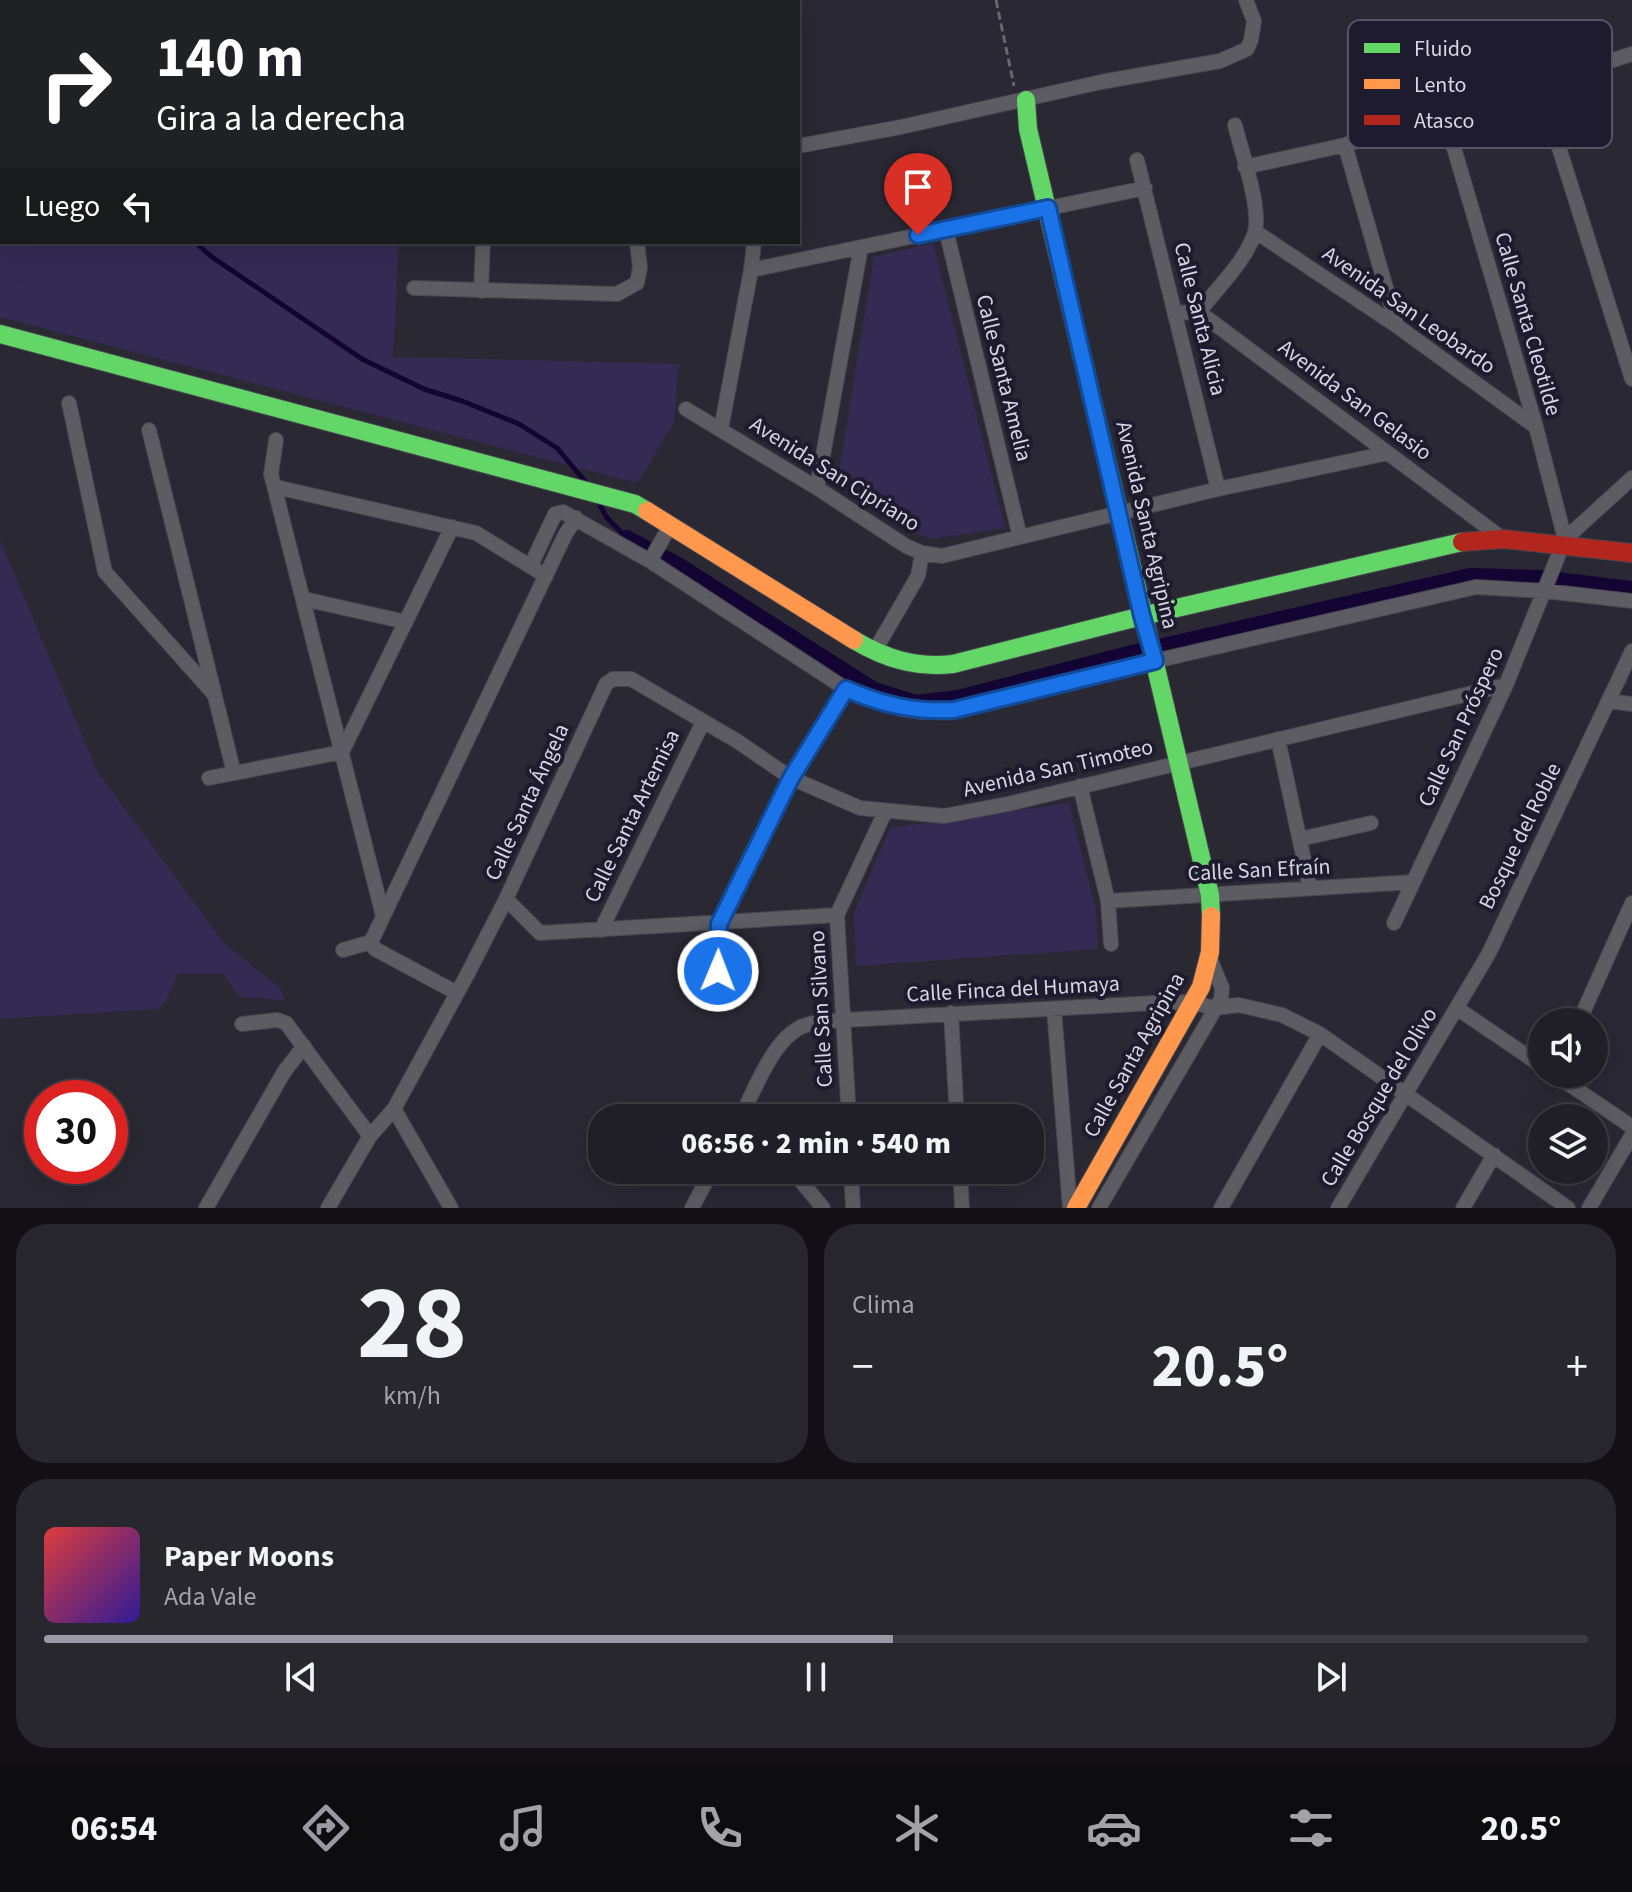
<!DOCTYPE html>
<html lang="es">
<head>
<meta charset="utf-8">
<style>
  body { margin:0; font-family:"Source Sans 3",sans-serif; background:#28272e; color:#f1f3f6; height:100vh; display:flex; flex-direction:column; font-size:30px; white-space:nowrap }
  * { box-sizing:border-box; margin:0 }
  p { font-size:26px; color:#a2a2a7 }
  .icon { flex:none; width:44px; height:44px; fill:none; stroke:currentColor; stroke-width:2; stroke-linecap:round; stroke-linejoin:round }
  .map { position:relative; height:1208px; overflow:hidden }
  .details { display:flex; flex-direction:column; gap:16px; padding:16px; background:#121015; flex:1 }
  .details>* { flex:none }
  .banner { position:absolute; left:0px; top:0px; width:800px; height:244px; box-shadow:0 8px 32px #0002,0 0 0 2px #3d3c43; background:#202124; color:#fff; overflow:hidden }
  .tools { position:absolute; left:1528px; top:1008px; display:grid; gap:16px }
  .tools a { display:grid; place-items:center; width:80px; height:80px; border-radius:50%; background:#201e26; box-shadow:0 8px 32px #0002,0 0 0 2px #3d3c43; font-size:40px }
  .speed { position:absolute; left:24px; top:1080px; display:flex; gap:16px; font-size:40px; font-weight:700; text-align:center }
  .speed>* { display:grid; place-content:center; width:104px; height:104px; border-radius:50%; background:#201e26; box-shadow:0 8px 32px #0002,0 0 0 2px #3d3c43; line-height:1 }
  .speed .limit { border:12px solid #d22; background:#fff; color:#111 }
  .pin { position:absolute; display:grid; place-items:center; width:68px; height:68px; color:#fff; margin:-82px -34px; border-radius:50% 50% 50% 0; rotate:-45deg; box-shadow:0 0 8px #0007 }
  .pin .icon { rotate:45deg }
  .me { position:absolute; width:88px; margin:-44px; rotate:1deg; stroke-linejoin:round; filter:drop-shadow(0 0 6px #0008) }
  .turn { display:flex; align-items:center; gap:28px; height:168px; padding:0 24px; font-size:36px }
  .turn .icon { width:104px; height:104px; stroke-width:2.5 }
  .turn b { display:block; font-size:56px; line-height:68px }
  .then { display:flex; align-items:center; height:76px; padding:0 24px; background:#0003; gap:16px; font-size:30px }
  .big { font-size:60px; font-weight:800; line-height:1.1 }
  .details .tile { flex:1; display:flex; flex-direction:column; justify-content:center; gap:12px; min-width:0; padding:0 28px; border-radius:32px; background:#28272e }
  .details .dial { align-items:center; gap:0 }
  .dial b { font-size:104px; line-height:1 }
  .song { display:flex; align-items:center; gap:24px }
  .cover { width:96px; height:96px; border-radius:12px; background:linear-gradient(135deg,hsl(0 70% 55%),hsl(250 70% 35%)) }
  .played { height:8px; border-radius:4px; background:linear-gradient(90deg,#9a99a5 55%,#3d3c43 55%) }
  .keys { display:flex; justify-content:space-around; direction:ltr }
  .heat { display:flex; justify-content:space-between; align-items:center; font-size:44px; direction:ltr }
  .details .tiles { flex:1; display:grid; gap:16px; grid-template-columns:1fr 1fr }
  .tile:last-child { grid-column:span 2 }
  .trip { position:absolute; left:588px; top:1104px; width:456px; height:80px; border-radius:32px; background:#201e26; box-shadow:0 8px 32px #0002,0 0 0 2px #3d3c43; font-weight:800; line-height:80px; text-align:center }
  .tab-bar { display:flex; height:128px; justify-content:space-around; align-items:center; background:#0d0c0f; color:#a2a2a7 }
  .tab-bar .icon { width:56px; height:56px }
  .tab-bar .selected { color:#9a99a5 }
  .tab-bar b { font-size:36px; color:#f1f3f6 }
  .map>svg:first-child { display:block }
  .green { fill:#342b55 }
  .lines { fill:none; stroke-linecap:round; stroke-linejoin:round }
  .stream { stroke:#140434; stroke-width:5 }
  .canal { stroke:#140434; stroke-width:16 }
  .street-casing { stroke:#47454e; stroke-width:16 }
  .fast-casing { stroke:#47454e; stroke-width:20 }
  .slow-casing { stroke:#47454e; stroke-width:20 }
  .jam-casing { stroke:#47454e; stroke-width:20 }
  .path { stroke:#68676e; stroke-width:3; stroke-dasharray:8 4; stroke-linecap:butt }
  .street { stroke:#5d5c63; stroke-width:14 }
  .fast { stroke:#63d668; stroke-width:18 }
  .slow { stroke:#ff974d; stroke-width:18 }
  .jam { stroke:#b3261e; stroke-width:18 }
  .route-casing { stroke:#114b97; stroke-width:20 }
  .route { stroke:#1a73e8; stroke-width:14 }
  .labels { text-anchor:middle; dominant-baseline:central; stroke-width:8; stroke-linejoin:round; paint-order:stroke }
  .street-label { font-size:22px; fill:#d7d6e3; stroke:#1d1b2d }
  .key { fill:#1d1b2d; stroke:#555364; stroke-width:2 }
  .key-label { font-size:22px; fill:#d7d6e3 }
</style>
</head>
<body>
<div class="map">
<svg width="1632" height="1208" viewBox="0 0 1632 1208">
  <rect width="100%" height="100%" fill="#2a2833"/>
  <path class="green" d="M0 0 307 2H2V242H399L393 357 679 364 674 423 637 483 0 317Z
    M933 243 1005 528 931 539 912 532 837 483 874 257Z
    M0 540 97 771 224 943 280 988 284 1000 240 997 223 974 178 973 167 1000 158 1009 0 1019Z
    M1069 803 1096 910 1098 949 856 966 854 913 890 828Z"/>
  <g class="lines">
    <path class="stream" d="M13 0V2
      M195 242 212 257 362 359 424 389 462 401 519 424 557 448 588 485
      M597 500 607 518 627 538"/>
    <path class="canal" d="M627 538 678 565 874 690 916 703 958 698 1132 653 1470 576 1540 578 1632 589"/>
    <defs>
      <path id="street" d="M1539 84 1632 379
        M1345 145 1397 326
        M798 146 901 127 1101 82 1220 61 1247 49 1251 40 1254 21 1246 0
        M1137 160 1218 489
        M1245 167 1345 145 1632 54
        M946 230 1020 537
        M1256 232 1397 326 1536 427
        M751 270 1145 188
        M414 288 617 294 637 283 640 267 637 242
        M481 291 483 242
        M1199 312C1217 288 1244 263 1254 235 1263 211 1241 151 1235 125
        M1175 313 1199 312 1503 539
        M69 403 105 572 213 693
        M686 409 817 488 906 546 922 553 942 556 1218 489 1388 453
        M721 429 751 270 754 242
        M149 430 234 773
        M276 440 271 474 383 916
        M276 487 476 533 546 576
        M817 488 861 247
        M670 526 650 561 846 689 902 709 923 712 954 710 1155 661 1476 587 1545 591 1632 601
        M1565 539 1632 478
        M531 565 555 514 563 512 650 561
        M304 599 406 622
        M874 652 918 576 922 553
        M1609 701 1632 704
        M1278 739 1310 888
        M209 778 342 752 452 527
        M1080 786 1108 901 1111 944
        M1300 839 1371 823
        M506 899 540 933 837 915
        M1108 901 1413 882
        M1394 923 1506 685 1565 539 1536 427 1444 114
        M601 930 703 722
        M371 942 375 949 457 993
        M343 950 371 942 565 535 576 518
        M718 971 719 924 791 778 846 689
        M1054 1009 1070 1208
        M1458 1009 1542 1066
        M951 1013 957 1118
        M1581 1017 1632 903
        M242 1024 277 1020 286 1023 370 1136
        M1554 1074 1632 1127
        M394 1109 451 1208
        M740 1118C755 1090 774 1035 806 1025 818 1021 832 1021 845 1020L1155 1003 1190 1002 1215 1008 1239 1005 1282 1015 1320 1034 1568 1208
        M849 1118 837 915 885 812
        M792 1170 823 1208
        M851 1170 853 1208
        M960 1170 962 1208
        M206 1208 284 1072 304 1046
        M328 1208 370 1136 394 1109 467 975 506 899 606 684 613 679H631L737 741 791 778 860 808 944 816 1008 804 1506 685
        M692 1208 712 1170
        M1099 1208 1221 999 1222 988 1211 961
        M1221 1208 1320 1034
        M1338 1208 1489 953 1632 651
        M1463 1208 1494 1155
        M1589 1208 1632 1135"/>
      <path id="fast" d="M1026 100 1028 129 1210 895 1211 916
        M0 334 635 504 647 511
        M854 640C886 659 916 668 953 664L1142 616 1462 542"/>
      <path id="slow" d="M647 511 854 640
        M1076 1208 1201 987 1210 952 1211 916"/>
      <path id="jam" d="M1462 542 1503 539 1632 553"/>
    </defs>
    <use href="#street" class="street-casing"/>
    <use href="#fast" class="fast-casing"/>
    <use href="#slow" class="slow-casing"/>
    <use href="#jam" class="jam-casing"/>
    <path class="path" d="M996 0 1014 86"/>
    <use href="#street" class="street"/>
    <use href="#fast" class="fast"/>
    <use href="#slow" class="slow"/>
    <use href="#jam" class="jam"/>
  </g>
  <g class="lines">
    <defs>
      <path id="route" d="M718 971 719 924 791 778 846 689C883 705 914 712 954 710L1155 661 1142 616 1048 208 918 235"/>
    </defs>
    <use href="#route" class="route-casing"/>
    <use href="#route" class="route"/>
  </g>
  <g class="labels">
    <g class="street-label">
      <text transform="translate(1409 310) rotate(35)">Avenida San Leobardo</text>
      <text transform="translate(1200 319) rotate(76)">Calle Santa Alicia</text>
      <text transform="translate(1528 324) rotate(74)">Calle Santa Cleotilde</text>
      <text transform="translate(1004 378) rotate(76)">Calle Santa Amelia</text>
      <text transform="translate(1355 400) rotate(37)">Avenida San Gelasio</text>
      <text transform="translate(835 474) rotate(32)">Avenida San Cipriano</text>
      <text transform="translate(1147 525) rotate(77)">Avenida Santa Agripina</text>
      <text transform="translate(1461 727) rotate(-65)">Calle San Próspero</text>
      <text transform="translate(1058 768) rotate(-13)">Avenida San Timoteo</text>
      <text transform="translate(527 802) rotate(-65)">Calle Santa Ángela</text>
      <text transform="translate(632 816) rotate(-64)">Calle Santa Artemisa</text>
      <text transform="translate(1520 836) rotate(-64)">Bosque del Roble</text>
      <text transform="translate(1259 870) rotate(-3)">Calle San Efraín</text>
      <text transform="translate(1013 989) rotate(-3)">Calle Finca del Humaya</text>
      <text transform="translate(821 1009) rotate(-93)">Calle San Silvano</text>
      <text transform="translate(1134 1055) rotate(-61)">Calle Santa Agripina</text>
      <text transform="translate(1379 1097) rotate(-59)">Calle Bosque del Olivo</text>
    </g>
  </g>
  <rect x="1348" y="20" width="264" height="128" rx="12" class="key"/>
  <rect x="1364" y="43" width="36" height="10" fill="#63d668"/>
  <rect x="1364" y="79" width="36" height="10" fill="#ff974d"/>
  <rect x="1364" y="115" width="36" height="10" fill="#b3261e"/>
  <g class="key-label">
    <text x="1414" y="56">Fluido</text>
    <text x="1414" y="92">Lento</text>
    <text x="1414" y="128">Atasco</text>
  </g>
</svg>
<div class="tools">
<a><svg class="icon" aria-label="sound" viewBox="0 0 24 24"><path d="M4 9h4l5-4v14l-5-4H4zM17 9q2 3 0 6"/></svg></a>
<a><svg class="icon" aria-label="layers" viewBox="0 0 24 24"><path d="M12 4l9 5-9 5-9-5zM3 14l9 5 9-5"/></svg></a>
</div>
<div class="speed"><div class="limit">30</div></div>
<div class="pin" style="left:918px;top:235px;background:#d93025"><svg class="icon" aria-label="arrive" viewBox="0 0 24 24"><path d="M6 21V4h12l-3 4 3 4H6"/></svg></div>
<svg class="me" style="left:718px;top:971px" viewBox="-20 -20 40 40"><circle r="17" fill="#1a73e8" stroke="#fff" stroke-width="3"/><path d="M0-11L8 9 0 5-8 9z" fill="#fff"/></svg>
<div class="trip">06:56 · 2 min · 540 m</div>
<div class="banner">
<div class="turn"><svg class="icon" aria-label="right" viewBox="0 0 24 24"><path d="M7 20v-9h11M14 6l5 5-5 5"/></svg><div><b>140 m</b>Gira a la derecha</div></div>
<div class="then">Luego<svg class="icon" aria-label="left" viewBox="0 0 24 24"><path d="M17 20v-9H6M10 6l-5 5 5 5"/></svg></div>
</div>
</div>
<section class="details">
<div class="tiles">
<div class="tile dial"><b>28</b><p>km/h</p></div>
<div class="tile"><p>Clima</p>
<div class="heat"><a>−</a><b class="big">20.5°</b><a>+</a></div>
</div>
<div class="tile">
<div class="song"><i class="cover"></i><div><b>Paper Moons</b><p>Ada Vale</p></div></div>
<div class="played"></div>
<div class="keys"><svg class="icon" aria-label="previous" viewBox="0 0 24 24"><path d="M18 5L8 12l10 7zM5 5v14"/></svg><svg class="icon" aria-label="pause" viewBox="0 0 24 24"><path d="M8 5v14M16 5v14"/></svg><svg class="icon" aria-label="next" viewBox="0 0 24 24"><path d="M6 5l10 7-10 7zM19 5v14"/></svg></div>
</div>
</div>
</section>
<nav class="tab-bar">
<b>06:54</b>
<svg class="icon selected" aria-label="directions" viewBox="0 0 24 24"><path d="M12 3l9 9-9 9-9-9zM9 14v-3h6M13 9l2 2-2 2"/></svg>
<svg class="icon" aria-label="music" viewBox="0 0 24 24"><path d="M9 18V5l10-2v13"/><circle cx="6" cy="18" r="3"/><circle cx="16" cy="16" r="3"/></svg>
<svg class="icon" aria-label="phone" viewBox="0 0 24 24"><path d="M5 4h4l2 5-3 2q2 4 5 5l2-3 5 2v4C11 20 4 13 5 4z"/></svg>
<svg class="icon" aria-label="climate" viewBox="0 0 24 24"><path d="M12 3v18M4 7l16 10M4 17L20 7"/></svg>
<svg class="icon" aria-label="car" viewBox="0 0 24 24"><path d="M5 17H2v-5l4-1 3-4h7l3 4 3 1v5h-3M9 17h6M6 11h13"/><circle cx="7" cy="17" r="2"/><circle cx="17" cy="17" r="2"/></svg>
<svg class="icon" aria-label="filters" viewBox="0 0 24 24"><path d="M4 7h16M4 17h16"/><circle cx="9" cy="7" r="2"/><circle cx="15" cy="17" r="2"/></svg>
<b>20.5°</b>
</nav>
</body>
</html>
